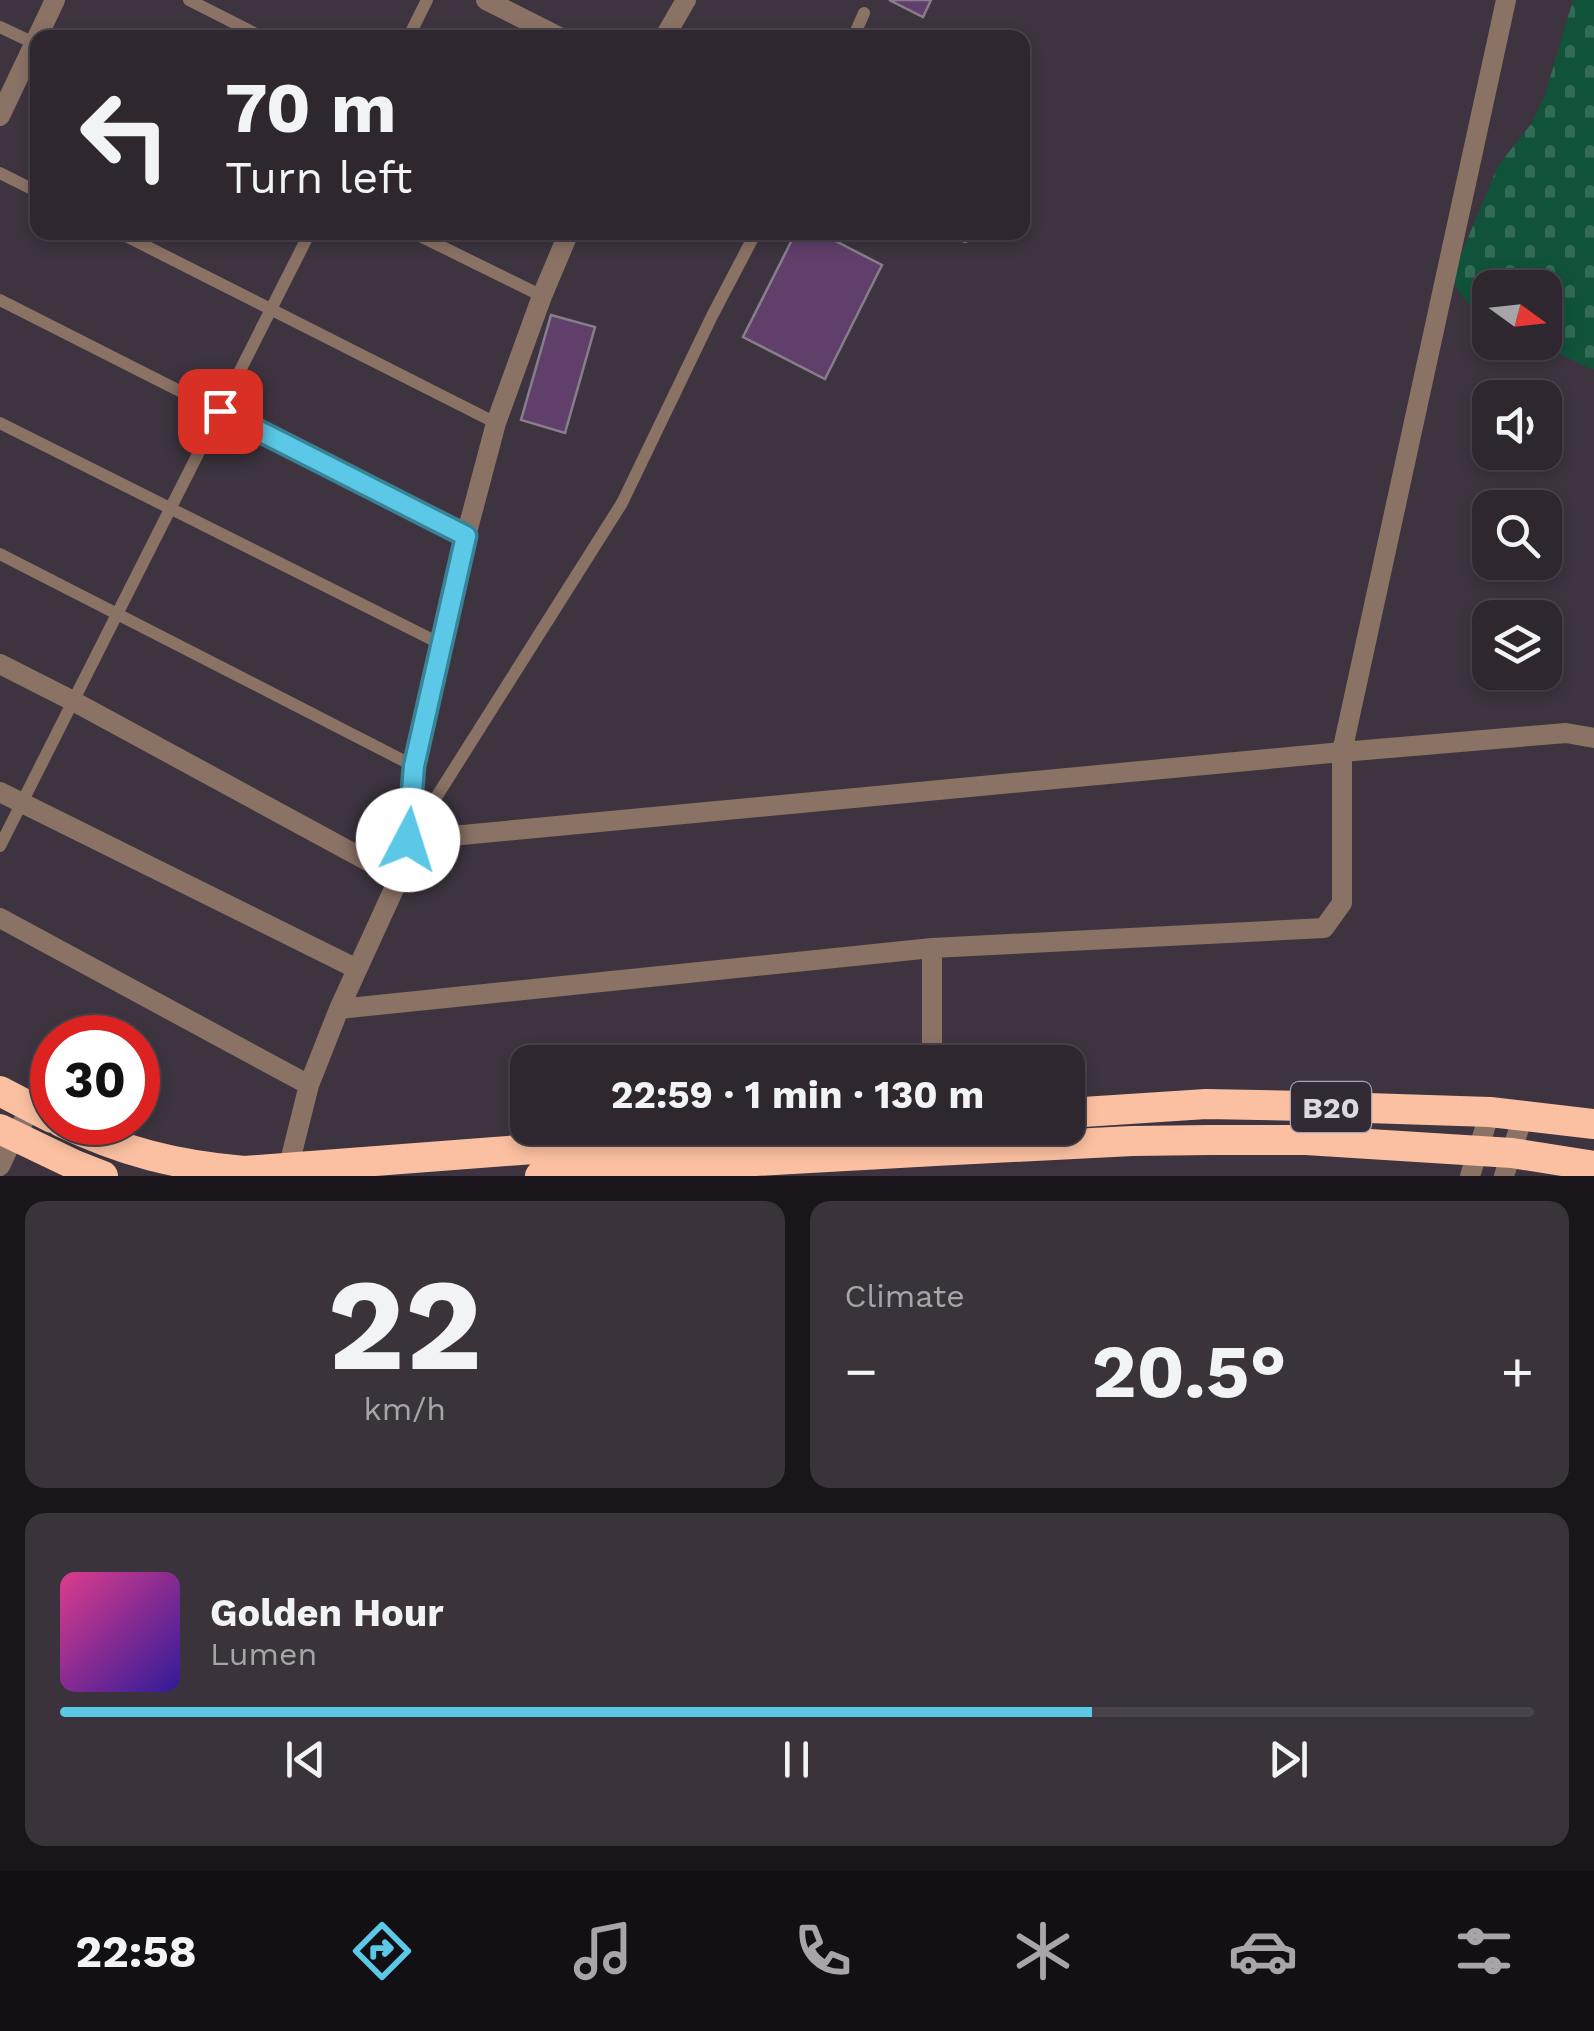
<!DOCTYPE html>
<html lang="en">
<head>
<meta charset="utf-8">
<style>
  body { margin:0; font-family:"Work Sans",sans-serif; background:#3a333b; color:#f1f3f6; height:100vh; display:flex; flex-direction:column; font-size:38px; white-space:nowrap }
  * { box-sizing:border-box; margin:0 }
  p { font-size:32px; color:#a7a5aa }
  .icon { flex:none; width:55px; height:55px; fill:none; stroke:currentColor; stroke-width:2; stroke-linecap:round; stroke-linejoin:round }
  .map { position:relative; height:1176px; overflow:hidden }
  .sheet { display:flex; flex-direction:column; gap:25px; padding:25px; background:#19151a; flex:1 }
  .sheet>* { flex:none }
  .guide { position:absolute; left:30px; top:30px; width:1000px; height:210px; border-radius:20px; box-shadow:0 5px 15px #0003,0 0 0 2px #49444b; background:#2e272f; color:#f1f3f6; overflow:hidden }
  .needle { width:65px; rotate:105deg }
  .tools { position:absolute; left:1472px; top:270px; display:grid; gap:20px }
  .tools a { display:grid; place-items:center; width:90px; height:90px; border-radius:20px; background:#2e272f; box-shadow:0 5px 15px #0003,0 0 0 2px #49444b; font-size:50px }
  .speed { position:absolute; left:30px; top:1015px; display:flex; gap:20px; font-size:50px; font-weight:700; text-align:center }
  .speed>* { display:grid; place-content:center; width:130px; height:130px; border-radius:50%; background:#2e272f; box-shadow:0 5px 15px #0003,0 0 0 2px #49444b; line-height:1 }
  .speed .limit { border:15px solid #d22; background:#fff; color:#111 }
  .pin { position:absolute; display:grid; place-items:center; width:85px; height:85px; color:#fff; margin:-42px; border-radius:20px; box-shadow:0 5px 15px #0006 }
  .me { position:absolute; width:110px; margin:-55px; rotate:5deg; stroke-linejoin:round; filter:drop-shadow(0 0 8px #0008) }
  .turn { display:flex; align-items:center; gap:35px; height:210px; padding:0 30px; font-size:45px }
  .turn .icon { width:130px; height:130px; stroke-width:2.5 }
  .turn b { display:block; font-size:70px; line-height:85px }
  .big { font-size:75px; font-weight:700; line-height:1.1 }
  .sheet .card { flex:1; display:flex; flex-direction:column; justify-content:center; gap:15px; min-width:0; padding:0 35px; border-radius:20px; background:#3a333b }
  .sheet .dial { align-items:center; gap:0 }
  .dial b { font-size:130px; line-height:1 }
  .song { display:flex; align-items:center; gap:30px }
  .cover { width:120px; height:120px; border-radius:15px; background:linear-gradient(135deg,hsl(330 70% 55%),hsl(250 70% 35%)) }
  .played { height:10px; border-radius:5px; background:linear-gradient(90deg,#5ac8e6 70%,#49444b 70%) }
  .keys { display:flex; justify-content:space-around; direction:ltr }
  .heat { display:flex; justify-content:space-between; align-items:center; font-size:55px; direction:ltr }
  .sheet .tiles { flex:1; display:grid; gap:25px; grid-template-columns:1fr 1fr }
  .card:last-child { grid-column:span 2 }
  .trip { position:absolute; left:510px; top:1045px; width:575px; height:100px; border-radius:20px; background:#2e272f; box-shadow:0 5px 15px #0003,0 0 0 2px #49444b; font-weight:700; line-height:100px; text-align:center }
  .menu { display:flex; height:160px; justify-content:space-around; align-items:center; background:#121013; color:#a7a5aa }
  .menu .icon { width:70px; height:70px }
  .menu .selected { color:#5ac8e6 }
  .menu b { font-size:45px; color:#f1f3f6 }
  .map>svg:first-child { display:block }
  .cemetery { fill:url(#cemetery-stones) }
  .building { fill:#603f6a; stroke:#877e8b; stroke-width:2.5 }
  .lines { fill:none; stroke-linecap:round; stroke-linejoin:round }
  .lane { stroke:#8a7265; stroke-width:12 }
  .street { stroke:#8a7265; stroke-width:20 }
  .highway { stroke:#fbc0a1; stroke-width:30 }
  .route-casing { stroke:#3a8296; stroke-width:25 }
  .route { stroke:#5ac8e6; stroke-width:18 }
  .labels { text-anchor:middle; dominant-baseline:central; stroke-width:10; stroke-linejoin:round; paint-order:stroke }
  .shield { fill:#322a35; stroke:#aaa4ad; stroke-width:2.5 }
  .shield-label { font-size:30px; font-weight:bold; fill:#ded9e0 }
</style>
</head>
<body>
<div class="map">
<svg width="1594" height="1176" viewBox="0 0 1594 1176">
  <defs>
    <pattern id="cemetery-stones" width="16" height="16" patternUnits="userSpaceOnUse" patternTransform="scale(2.5)"><rect width="16" height="16" fill="#10533a"/><path d="M2 7V4a2 2 0 0 1 4 0v3zM10 15v-3a2 2 0 0 1 4 0v3z" fill="#326b56"/></pattern>
  </defs>
  <rect width="100%" height="100%" fill="#3d343f"/>
  <path class="cemetery" d="M1573 0H1594V370L1535 343 1545 342V288H1490V321L1467 302 1454 284 1457 264 1498 166 1531 124 1545 95Z"/>
  <path class="building" d="M889 0H931L923 17Z
    M796 232H818L882 265 825 379 743 337Z
    M551 315 595 327 565 433 521 420Z"/>
  <g class="lines">
    <path class="lane" d="M189 0 264 38
      M0 27 38 45
      M408 38 427 0
      M853 38 864 13
      M0 173 38 192
      M118 232 496 423
      M412 232 542 296
      M955 232 965 237
      M0 300 466 536
      M0 423 441 644
      M0 554 414 766
      M413 834 622 503 712 316 756 232
      M0 846 310 232"/>
    <path class="street" d="M486 0 561 38
      M664 38 686 0
      M0 116 55 0
      M0 664 73 701 399 878
      M0 792 357 969
      M409 840 1342 752 1566 733 1594 738
      M0 918 309 1085
      M932 948V1062
      M339 1009 932 948 1324 928 1342 903V752L1506 0
      M0 1166 14 1136 32 1108
      M288 1176V1169L309 1085 339 1009 399 878 409 840 414 766 466 536 496 423 542 296 569 232
      M1470 1176 1490 1112
      M1504 1176 1523 1116"/>
    <path class="highway" d="M0 1091 52 1118
      M1068 1113 1206 1104 1306 1106 1490 1112 1594 1124
      M61 1122C123 1152 176 1165 244 1171L808 1128
      M0 1129 75 1165 103 1176
      M540 1176 702 1164 935 1151 1132 1141 1211 1140H1306L1512 1153 1594 1166"/>
  </g>
  <g class="lines">
    <defs>
      <path id="route" d="M220 411 466 536 414 766 408 840"/>
    </defs>
    <use href="#route" class="route-casing"/>
    <use href="#route" class="route"/>
  </g>
  <g class="labels">
    <rect class="shield" x="1291" y="1082" width="80" height="50" rx="8"/>
    <g class="shield-label">
      <text x="1331" y="1107">B20</text>
    </g>
  </g>
</svg>
<div class="tools">
<a><svg class="needle" viewBox="-14 -14 28 28"><path d="M0-13l5 13h-10z" fill="#e53935"/><path d="M0 13l5-13h-10z" fill="#a7a5aa"/></svg></a>
<a><svg class="icon" aria-label="sound" viewBox="0 0 24 24"><path d="M4 9h4l5-4v14l-5-4H4zM17 9q2 3 0 6"/></svg></a>
<a><svg class="icon" aria-label="search" viewBox="0 0 24 24"><circle cx="10" cy="10" r="6"/><path d="M15 15l6 6"/></svg></a>
<a><svg class="icon" aria-label="layers" viewBox="0 0 24 24"><path d="M12 4l9 5-9 5-9-5zM3 14l9 5 9-5"/></svg></a>
</div>
<div class="speed"><div class="limit">30</div></div>
<div class="pin" style="left:220px;top:411px;background:#d93025"><svg class="icon" aria-label="arrive" viewBox="0 0 24 24"><path d="M6 21V4h12l-3 4 3 4H6"/></svg></div>
<svg class="me" style="left:408px;top:840px" viewBox="-20 -20 40 40"><circle r="19" fill="#fff"/><path d="M0-13L10 11 0 6-10 11z" fill="#5ac8e6"/></svg>
<div class="trip">22:59 · 1 min · 130 m</div>
<div class="guide">
<div class="turn"><svg class="icon" aria-label="left" viewBox="0 0 24 24"><path d="M17 20v-9H6M10 6l-5 5 5 5"/></svg><div><b>70 m</b>Turn left</div></div>
</div>
</div>
<section class="sheet">
<div class="tiles">
<div class="card dial"><b>22</b><p>km/h</p></div>
<div class="card"><p>Climate</p>
<div class="heat"><a>−</a><b class="big">20.5°</b><a>+</a></div>
</div>
<div class="card">
<div class="song"><i class="cover"></i><div><b>Golden Hour</b><p>Lumen</p></div></div>
<div class="played"></div>
<div class="keys"><svg class="icon" aria-label="previous" viewBox="0 0 24 24"><path d="M18 5L8 12l10 7zM5 5v14"/></svg><svg class="icon" aria-label="pause" viewBox="0 0 24 24"><path d="M8 5v14M16 5v14"/></svg><svg class="icon" aria-label="next" viewBox="0 0 24 24"><path d="M6 5l10 7-10 7zM19 5v14"/></svg></div>
</div>
</div>
</section>
<nav class="menu">
<b>22:58</b>
<svg class="icon selected" aria-label="directions" viewBox="0 0 24 24"><path d="M12 3l9 9-9 9-9-9zM9 14v-3h6M13 9l2 2-2 2"/></svg>
<svg class="icon" aria-label="music" viewBox="0 0 24 24"><path d="M9 18V5l10-2v13"/><circle cx="6" cy="18" r="3"/><circle cx="16" cy="16" r="3"/></svg>
<svg class="icon" aria-label="phone" viewBox="0 0 24 24"><path d="M5 4h4l2 5-3 2q2 4 5 5l2-3 5 2v4C11 20 4 13 5 4z"/></svg>
<svg class="icon" aria-label="climate" viewBox="0 0 24 24"><path d="M12 3v18M4 7l16 10M4 17L20 7"/></svg>
<svg class="icon" aria-label="car" viewBox="0 0 24 24"><path d="M5 17H2v-5l4-1 3-4h7l3 4 3 1v5h-3M9 17h6M6 11h13"/><circle cx="7" cy="17" r="2"/><circle cx="17" cy="17" r="2"/></svg>
<svg class="icon" aria-label="filters" viewBox="0 0 24 24"><path d="M4 7h16M4 17h16"/><circle cx="9" cy="7" r="2"/><circle cx="15" cy="17" r="2"/></svg>
</nav>
</body>
</html>
